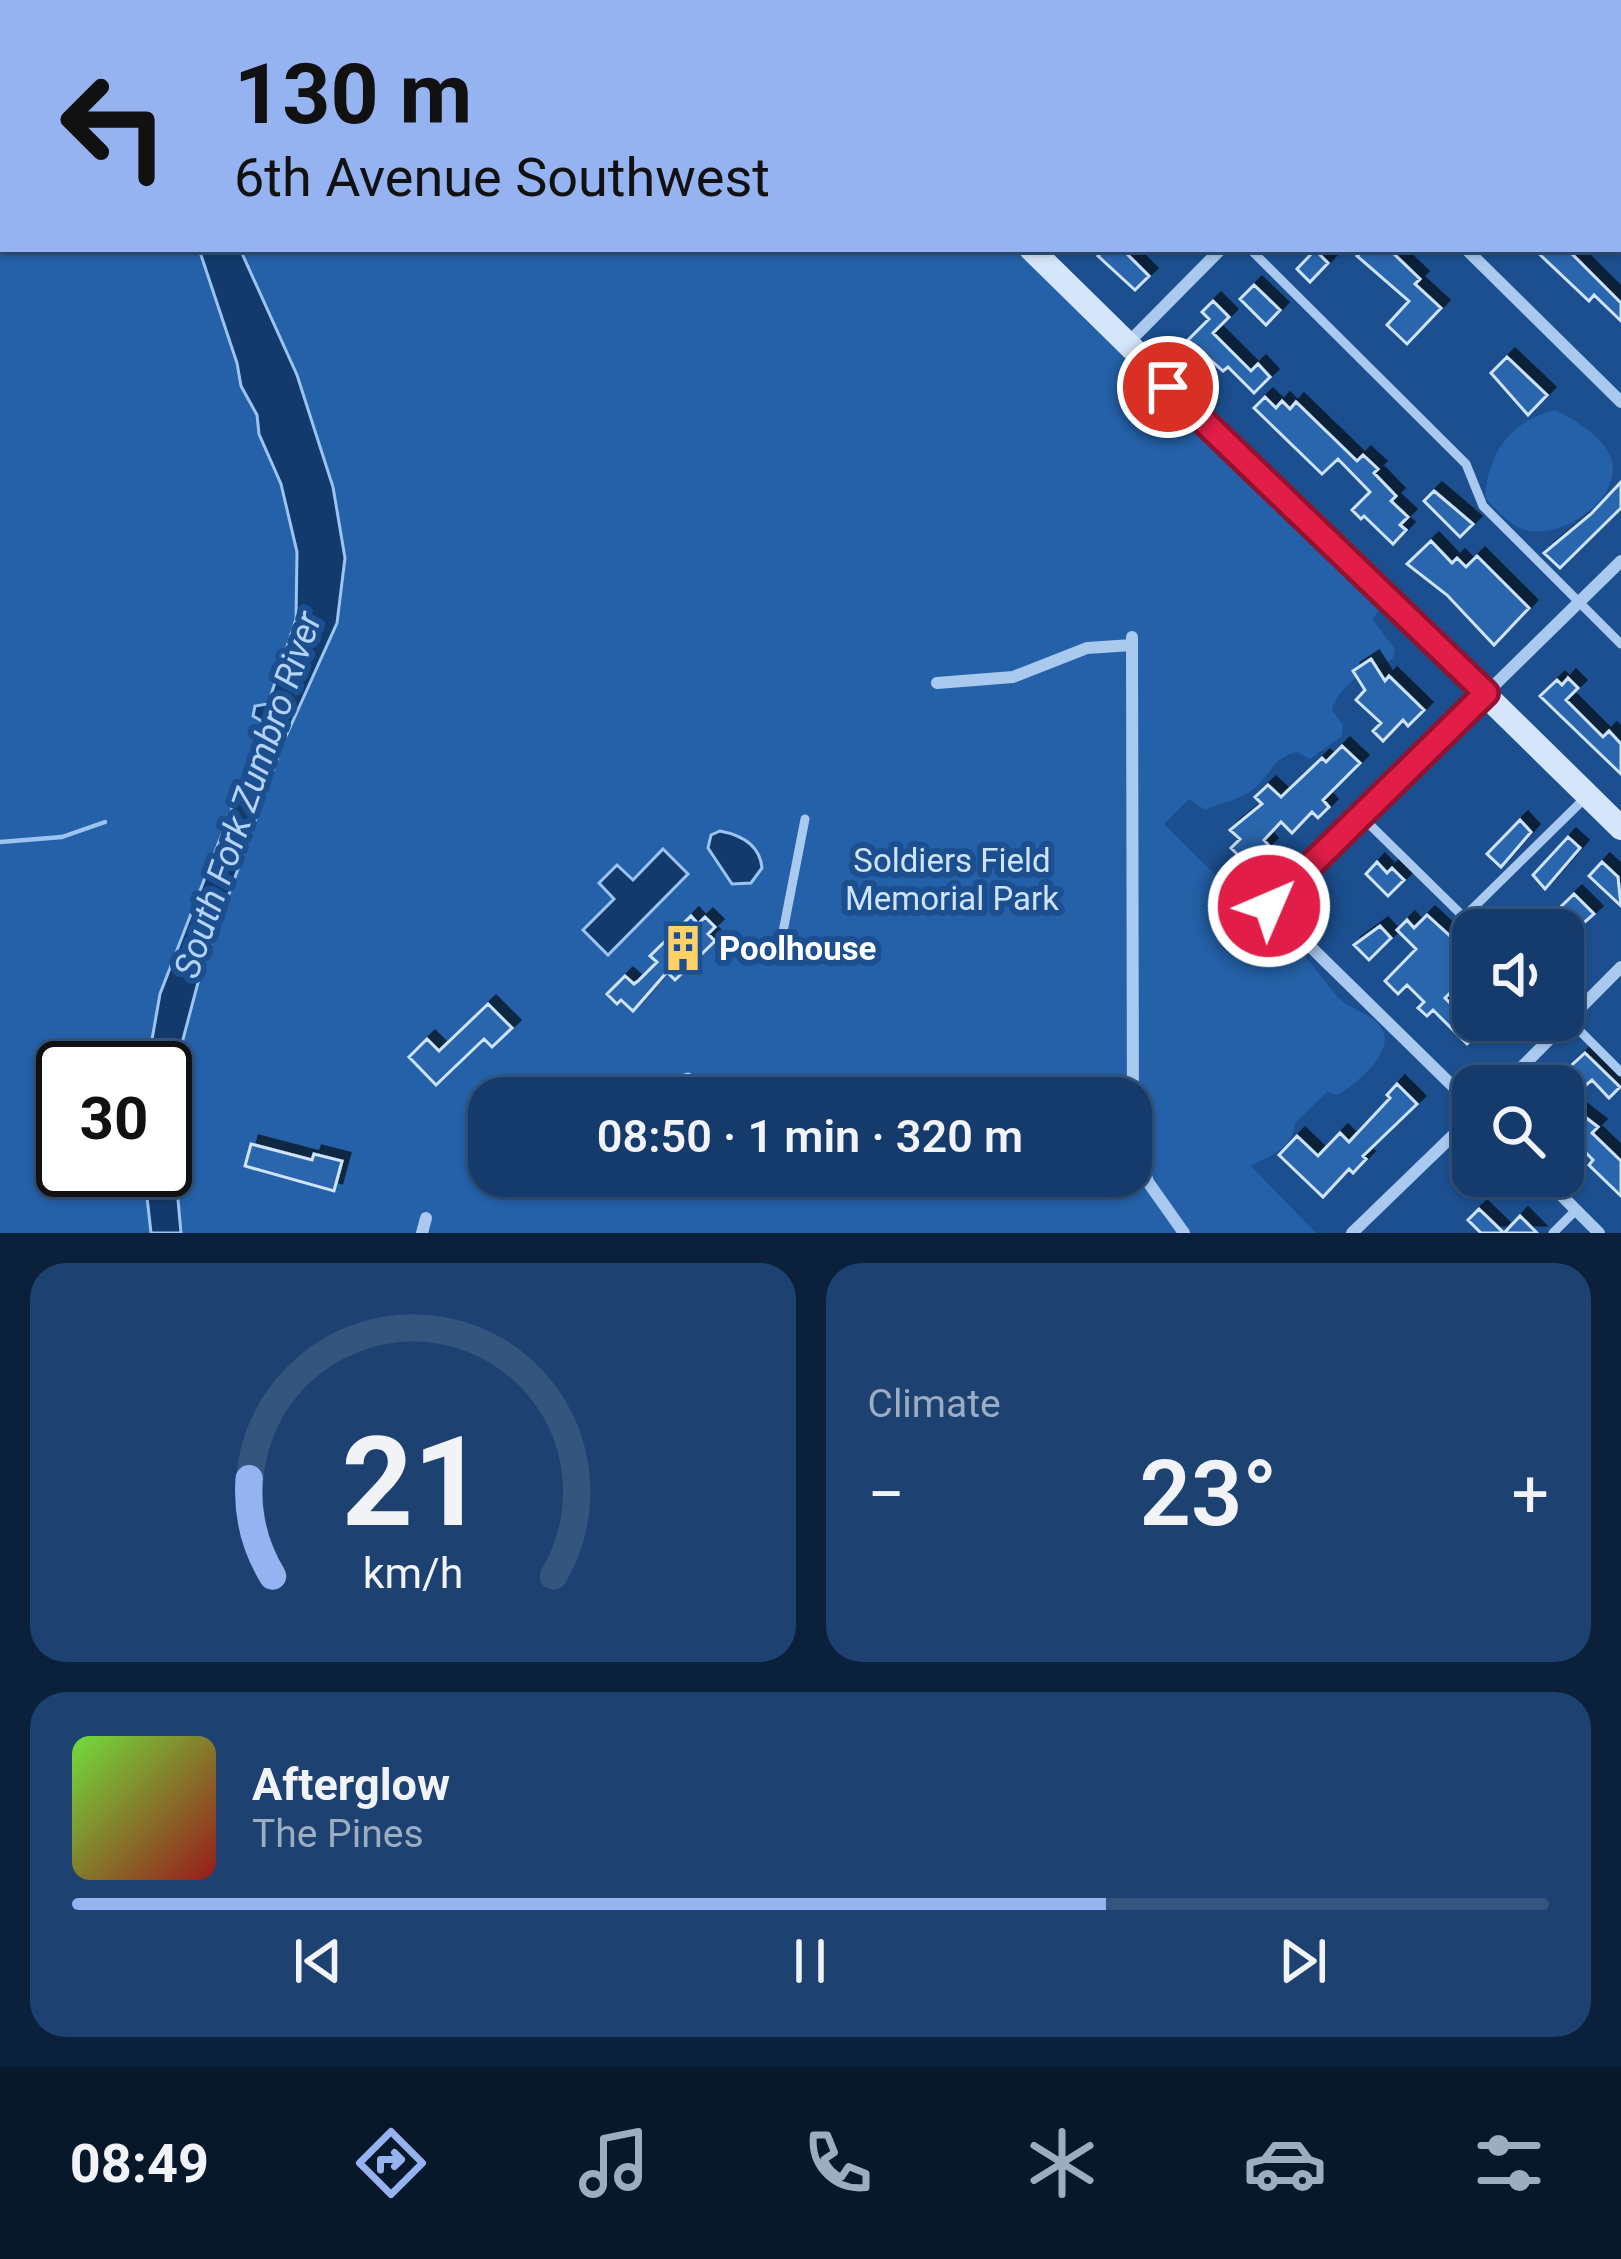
<!DOCTYPE html>
<html lang="en">
<head>
<meta charset="utf-8">
<style>
  body { margin:0; font-family:Roboto,sans-serif; background:#1d4271; color:#f1f3f6; height:100vh; display:flex; flex-direction:column; font-size:45px; white-space:nowrap }
  * { box-sizing:border-box; margin:0 }
  p { font-size:39px; color:#9dadc1 }
  .icon { flex:none; width:66px; height:66px; fill:none; stroke:currentColor; stroke-width:2; stroke-linecap:round; stroke-linejoin:round }
  .map { position:relative; height:1233px; overflow:hidden }
  .side { display:flex; flex-direction:column; gap:30px; padding:30px; background:#0b203b; flex:1 }
  .side>* { flex:none }
  .guide { position:absolute; left:0px; top:0px; width:1623px; height:252px; box-shadow:0 3px 9px #0004,0 0 0 3px #33557e; background:#95b2f1; color:#111; overflow:hidden }
  .buttons { position:absolute; left:1452px; top:909px; display:grid; gap:24px }
  .buttons a { display:grid; place-items:center; width:132px; height:132px; border-radius:24px; background:#143b6b; box-shadow:0 3px 9px #0004,0 0 0 3px #33557e; font-size:60px }
  .speed { position:absolute; left:36px; top:1041px; display:flex; gap:24px; font-size:60px; font-weight:700; text-align:center }
  .speed>* { display:grid; place-content:center; width:156px; height:156px; border-radius:50%; background:#143b6b; box-shadow:0 3px 9px #0004,0 0 0 3px #33557e; line-height:1 }
  .speed .limit { border:6px solid #111; border-radius:18px; background:#fff; color:#111 }
  .pin { position:absolute; display:grid; place-items:center; width:102px; height:102px; color:#fff; margin:-51px; border:6px solid #fff; border-radius:50%; box-shadow:0 3px 12px #0007 }
  .me { position:absolute; width:132px; margin:-66px; rotate:45deg; stroke-linejoin:round; filter:drop-shadow(0 0 9px #0008) }
  .turn { display:flex; align-items:center; gap:42px; height:252px; padding:0 36px; font-size:54px }
  .turn .icon { width:156px; height:156px; stroke-width:2.5 }
  .turn b { display:block; font-size:84px; line-height:102px }
  .big { font-size:90px; font-weight:600; line-height:1.1 }
  .side .widget { flex:1; display:flex; flex-direction:column; justify-content:center; gap:18px; min-width:0; padding:0 42px; border-radius:36px; background:#1d4271 }
  .side .dial { align-items:center; gap:0 }
  .dial svg { height:312px; overflow:visible; fill:none; stroke:#33557e; stroke-width:7; stroke-linecap:round; text-anchor:middle }
  .dial text { fill:#f1f3f6; stroke:none }
  .song { display:flex; align-items:center; gap:36px }
  .cover { width:144px; height:144px; border-radius:18px; background:linear-gradient(135deg,hsl(100 70% 55%),hsl(0 70% 35%)) }
  .played { height:12px; border-radius:6px; background:linear-gradient(90deg,#95b2f1 70%,#33557e 70%) }
  .keys { display:flex; justify-content:space-around; direction:ltr }
  .heat { display:flex; justify-content:space-between; align-items:center; font-size:66px; direction:ltr }
  .side .tiles { flex:1; display:grid; gap:30px; grid-template-columns:1fr 1fr }
  .widget:last-child { grid-column:span 2 }
  .trip { position:absolute; left:468px; top:1077px; width:684px; height:120px; border-radius:36px; background:#143b6b; box-shadow:0 3px 9px #0004,0 0 0 3px #33557e; font-weight:600; line-height:120px; text-align:center }
  .menu { display:flex; height:192px; justify-content:space-around; align-items:center; background:#08182b; color:#9dadc1 }
  .menu .icon { width:84px; height:84px }
  .menu .selected { color:#95b2f1 }
  .menu b { font-size:54px; color:#f1f3f6 }
  .map>svg:first-child { display:block }
  .green { fill:#2461a8; fill-rule:evenodd }
  .water { fill:#123a6d; stroke:#9cc4f0; stroke-width:3 }
  .lines { fill:none; stroke-linecap:round; stroke-linejoin:round }
  .stream { stroke:#9cc4f0; stroke-width:4.5 }
  .building { fill:#2a66ad; stroke:#cfe3fa; stroke-width:3; filter:url(#shadow) }
  .lane { stroke:#a9c9ee; stroke-width:9 }
  .street { stroke:#a9c9ee; stroke-width:12 }
  .secondary { stroke:#d6e6fa; stroke-width:24 }
  .route-casing { stroke:#92132f; stroke-width:30 }
  .route { stroke:#e11d48; stroke-width:21 }
  .labels { text-anchor:middle; dominant-baseline:central; stroke-width:12; stroke-linejoin:round; paint-order:stroke }
  .park-label { font-size:33px; fill:#cfe3fa; stroke:#1b4f8f }
  .poi-label { font-size:33px; font-weight:bold; fill:#fff; stroke:#1b4f8f; text-anchor:start }
  .water-label { font-size:36px; font-style:italic; fill:#b5d3f5; stroke:#1b4f8f }
</style>
</head>
<body>
<div class="map">
<svg width="1621" height="1233" viewBox="0 0 1621 1233">
  <defs>
    <filter id="shadow"><feDropShadow dx="8" dy="-8" stdDeviation="0" flood-color="#0009"/></filter>
  </defs>
  <rect width="100%" height="100%" fill="#1b4f8f"/>
  <path class="green" d="M0 0 478 3H3V249H1015L1380 610 1372 619 1395 649 1393 659C1367 670 1340 683 1332 710L1343 725 1341 737 1310 759 1297 752C1271 758 1272 775 1252 790 1239 800 1220 803 1205 810L1189 799 1164 824 1259 918H1271L1283 929C1302 950 1319 975 1337 996 1350 1011 1372 1012 1382 1029 1396 1052 1354 1086 1337 1095L1327 1092 1295 1123C1293 1148 1270 1156 1251 1166L1316 1233H0ZM63 1068H165V1170H63ZM489 1098H1131V1176H489Z
    M1556 410C1577 422 1603 436 1612 460 1621 502 1558 542 1522 529 1508 523 1495 508 1485 498 1488 453 1511 420 1556 410Z"/>
  <path class="water" d="M199 249H240L297 375 333 487 345 558 337 623 283 743 200 975 182 1043 172 1133 181 1233H151L144 1170H165V1068H147L160 994 265 723 253 716 255 706 268 704 296 619 297 552 281 484 259 434 257 415 241 386 237 363Z
    M720 831C741 835 760 845 762 868L751 883 732 884 708 848 711 835Z
    M663 849 688 874 608 955 583 930 614 899 599 883 617 865 633 880Z"/>
  <g class="lines">
    <path class="stream" d="M0 842 62 837 105 822"/>
  </g>
  <path class="building" d="M1105 249H1122L1149 276 1135 290 1098 256Z
    M1365 249H1401L1395 255 1420 279 1415 284 1441 308 1407 344 1387 325 1409 301 1357 256Z
    M1534 249H1567L1621 303V321L1594 295 1589 301Z
    M1315 250 1328 263 1310 282 1297 269Z
    M1254 285 1280 310 1266 325 1240 299Z
    M1213 301 1229 317 1213 333 1251 371 1258 364 1270 377 1254 393 1228 367 1223 371 1188 340 1209 319 1202 312Z
    M1507 357 1547 395 1528 415 1491 373Z
    M1265 397 1276 408 1282 401 1290 409 1296 402 1357 461 1363 455 1378 469 1374 473 1396 496 1391 501 1408 517 1400 525 1406 530 1393 544 1364 516 1361 519 1352 510 1370 492 1338 459 1322 474 1254 408Z
    M1621 482V508L1560 568 1544 553 1591 514Z
    M1434 491 1473 524 1460 537 1424 501Z
    M1431 541 1452 563 1457 558 1466 567 1477 556 1529 608 1494 645 1447 595 1407 564Z
    M1371 659 1385 681 1389 676 1424 710 1408 726 1403 720 1383 741 1373 731 1381 723 1356 700 1365 690 1353 671Z
    M1568 678 1578 688 1566 700 1603 737 1609 731 1621 744V774L1540 696 1557 680 1562 685Z
    M1342 746 1360 763 1323 800 1329 807 1318 818 1312 812 1292 833 1281 822 1264 840 1269 846 1259 856 1270 866 1259 876 1231 848 1240 839 1230 830 1262 804 1255 797 1268 785 1281 797 1322 758 1326 762Z
    M1520 820 1531 832 1501 867 1487 854Z
    M1568 837 1580 848 1545 889 1533 875Z
    M1377 862 1387 873 1392 868 1404 880 1388 896 1366 874Z
    M1602 862 1618 877 1621 906 1589 876Z
    M1574 894 1594 914 1563 941V930H1555L1546 921Z
    M1427 915 1473 957V986L1465 978 1445 998 1479 1032 1467 1044 1433 1010 1427 1016 1418 1008 1424 1002 1407 985 1398 994 1385 981 1416 949 1397 930 1407 920 1414 928Z
    M691 916 698 924 705 917 715 927 708 934 715 941 675 980 667 972 633 1011 621 1000 617 1004 607 994 625 976 634 984 638 981 657 962 650 956Z
    M1380 926 1391 938 1369 960 1354 945Z
    M488 1004 512 1028 492 1047 484 1039 436 1085 409 1057 427 1039 439 1051Z
    M1585 1053 1620 1087 1609 1098 1592 1080 1585 1086 1579 1080 1563 1095V1073Z
    M1397 1084 1417 1104 1363 1156 1366 1159 1353 1173 1349 1169 1323 1197 1279 1155 1297 1136 1318 1156 1340 1133 1349 1142 1390 1098 1387 1095Z
    M1563 1100 1598 1127 1592 1133 1621 1161V1196L1589 1165 1593 1160 1563 1129Z
    M251 1144 312 1160 314 1154 342 1161 334 1191 245 1166Z
    M1479 1209 1504 1233 1520 1216 1537 1233H1481L1468 1220Z"/>
  <g class="lines">
    <path class="lane" d="M1001 0 1004 3
      M1429 0 1433 3
      M1250 249 1466 464 1483 506 1621 644
      M1361 816 1477 930
      M1464 917 1584 799
      M780 947 805 819
      M1563 1014 1621 1072
      M626 1098 688 1077
      M1553 1233 1576 1210"/>
    <path class="street" d="M1215 0 1218 3
      M1466 3 1469 0
      M1466 249 1621 402
      M1127 344 1221 249
      M1132 637 1133 1134 1148 1182 1184 1233
      M937 683 1013 677 1087 648 1132 645
      M1503 1086 1621 967
      M1473 1106 1269 906 1621 561
      M1542 1176 1599 1233
      M422 1233 426 1218
      M1352 1233 1473 1116"/>
    <path class="secondary" d="M894 3 895 0
      M1031 249 1621 828"/>
  </g>
  <g class="lines">
    <defs>
      <path id="route" d="M1168 387 1486 693 1269 906"/>
    </defs>
    <use href="#route" class="route-casing"/>
    <use href="#route" class="route"/>
  </g>
  <defs>
    <symbol id="building-bare" viewBox="-9 -9 18 18"><path d="M-4-6H4V6H1V3H-1V6H-4ZM-2.5-4.3h1.7v1.8h-1.7ZM.8-4.3h1.7v1.8H.8ZM-2.5-1h1.7V.8h-1.7ZM.8-1h1.7V.8H.8Z" fill="#ffd166" stroke="#1b4f8f" stroke-width="2.5" paint-order="stroke"/></symbol>
  </defs>
  <g fill-rule="evenodd">
    <use href="#building-bare" x="650" y="915" width="66" height="66"/>
  </g>
  <g class="labels">
    <g class="park-label">
      <text x="952" y="860">Soldiers Field<tspan x="952" dy="38">Memorial Park</tspan></text>
    </g>
    <g class="poi-label">
      <text x="719" y="948">Poolhouse</text>
    </g>
    <g class="water-label">
      <text transform="translate(248 795) rotate(-71)">South Fork Zumbro River</text>
    </g>
  </g>
</svg>
<div class="buttons">
<a><svg class="icon" aria-label="sound" viewBox="0 0 24 24"><path d="M4 9h4l5-4v14l-5-4H4zM17 9q2 3 0 6"/></svg></a>
<a><svg class="icon" aria-label="search" viewBox="0 0 24 24"><circle cx="10" cy="10" r="6"/><path d="M15 15l6 6"/></svg></a>
</div>
<div class="speed"><div class="limit">30</div></div>
<div class="pin" style="left:1168px;top:387px;background:#d93025"><svg class="icon" aria-label="arrive" viewBox="0 0 24 24"><path d="M6 21V4h12l-3 4 3 4H6"/></svg></div>
<svg class="me" style="left:1269px;top:906px" viewBox="-20 -20 40 40"><circle r="17" fill="#e11d48" stroke="#fff" stroke-width="3"/><path d="M0-11L8 9 0 5-8 9z" fill="#fff"/></svg>
<div class="trip">08:50 · 1 min · 320 m</div>
<div class="guide">
<div class="turn"><svg class="icon" aria-label="left" viewBox="0 0 24 24"><path d="M17 20v-9H6M10 6l-5 5 5 5"/></svg><div><b>130 m</b>6th Avenue Southwest</div></div>
</div>
</div>
<section class="side">
<div class="tiles">
<div class="widget dial"><svg viewBox="0 0 100 80">
<path d="M14 69A42 42 0 1 1 86 69"/>
<path d="M14 69A42 42 0 0 1 8 44" stroke="#95b2f1"/>
<text x="50" y="56" font-size="32" font-weight="700">21</text>
<text x="50" y="72" font-size="11">km/h</text>
</svg></div>
<div class="widget"><p>Climate</p>
<div class="heat"><a>−</a><b class="big">23°</b><a>+</a></div>
</div>
<div class="widget">
<div class="song"><i class="cover"></i><div><b>Afterglow</b><p>The Pines</p></div></div>
<div class="played"></div>
<div class="keys"><svg class="icon" aria-label="previous" viewBox="0 0 24 24"><path d="M18 5L8 12l10 7zM5 5v14"/></svg><svg class="icon" aria-label="pause" viewBox="0 0 24 24"><path d="M8 5v14M16 5v14"/></svg><svg class="icon" aria-label="next" viewBox="0 0 24 24"><path d="M6 5l10 7-10 7zM19 5v14"/></svg></div>
</div>
</div>
</section>
<nav class="menu">
<b>08:49</b>
<svg class="icon selected" aria-label="directions" viewBox="0 0 24 24"><path d="M12 3l9 9-9 9-9-9zM9 14v-3h6M13 9l2 2-2 2"/></svg>
<svg class="icon" aria-label="music" viewBox="0 0 24 24"><path d="M9 18V5l10-2v13"/><circle cx="6" cy="18" r="3"/><circle cx="16" cy="16" r="3"/></svg>
<svg class="icon" aria-label="phone" viewBox="0 0 24 24"><path d="M5 4h4l2 5-3 2q2 4 5 5l2-3 5 2v4C11 20 4 13 5 4z"/></svg>
<svg class="icon" aria-label="climate" viewBox="0 0 24 24"><path d="M12 3v18M4 7l16 10M4 17L20 7"/></svg>
<svg class="icon" aria-label="car" viewBox="0 0 24 24"><path d="M5 17H2v-5l4-1 3-4h7l3 4 3 1v5h-3M9 17h6M6 11h13"/><circle cx="7" cy="17" r="2"/><circle cx="17" cy="17" r="2"/></svg>
<svg class="icon" aria-label="filters" viewBox="0 0 24 24"><path d="M4 7h16M4 17h16"/><circle cx="9" cy="7" r="2"/><circle cx="15" cy="17" r="2"/></svg>
</nav>
</body>
</html>
